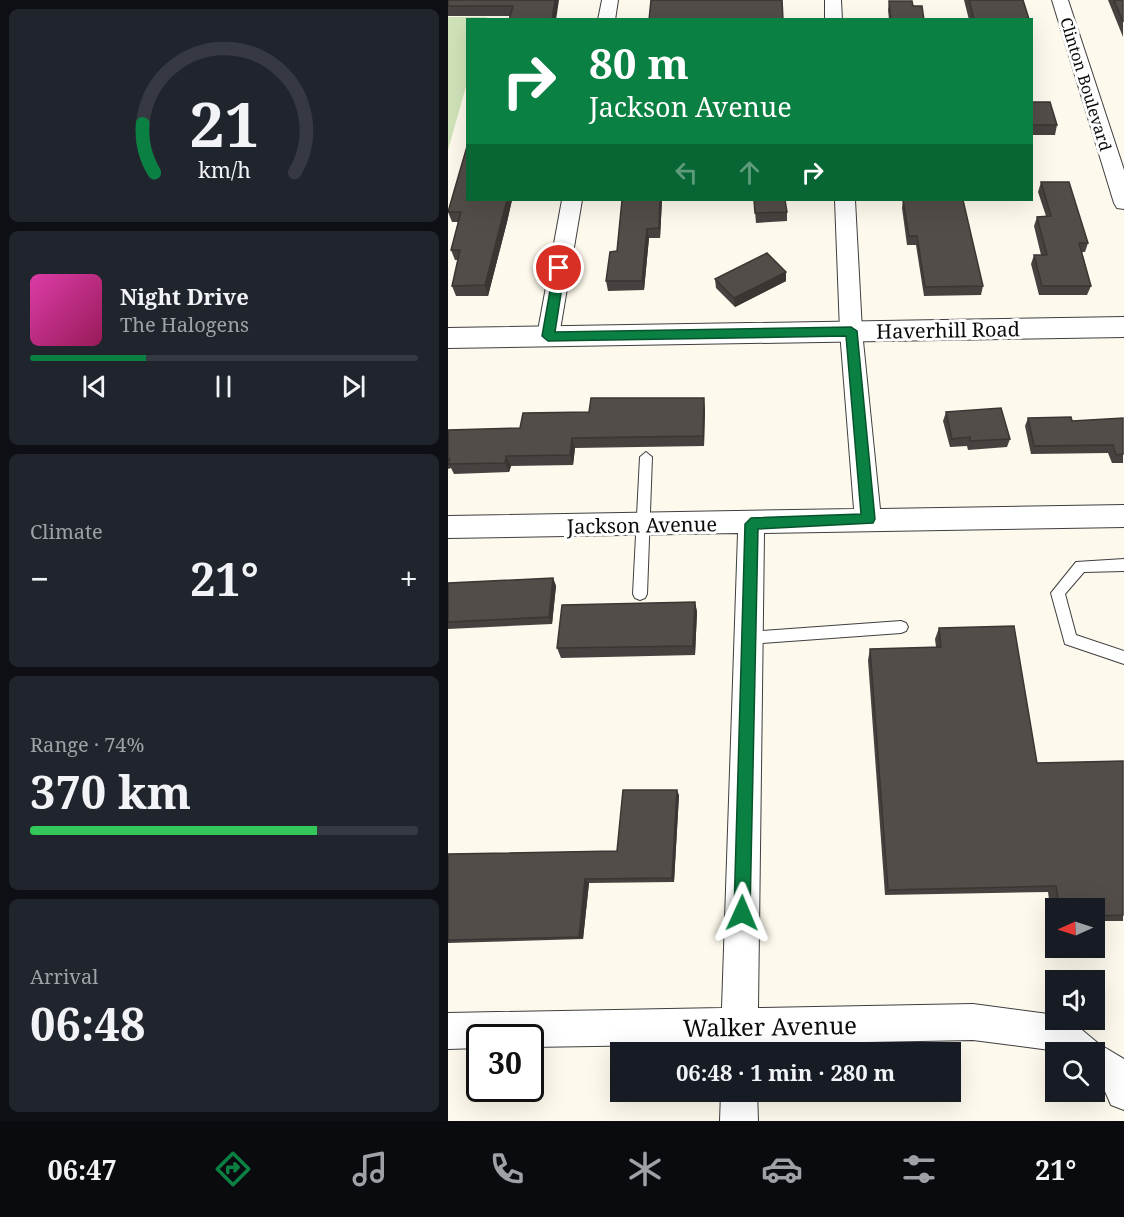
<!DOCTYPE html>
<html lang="en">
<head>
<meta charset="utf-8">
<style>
  body { margin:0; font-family:"Noto Serif",serif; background:#20242c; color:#f1f3f6; height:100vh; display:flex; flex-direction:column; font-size:22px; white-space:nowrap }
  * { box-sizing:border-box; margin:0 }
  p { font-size:20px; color:#9ea1a6 }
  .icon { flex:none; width:33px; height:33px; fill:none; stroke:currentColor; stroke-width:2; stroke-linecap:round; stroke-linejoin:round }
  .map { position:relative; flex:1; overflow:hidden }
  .drawer { display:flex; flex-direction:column; gap:9px; padding:9px; background:#0d0f14; width:448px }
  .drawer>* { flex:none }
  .hud { position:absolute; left:18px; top:18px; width:567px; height:183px; border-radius:0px; box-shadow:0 6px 24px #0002; background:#0b8043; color:#fff; overflow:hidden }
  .needle { width:39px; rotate:267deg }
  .tools { position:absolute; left:597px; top:898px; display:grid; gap:12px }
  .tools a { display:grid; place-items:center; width:60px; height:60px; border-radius:0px; background:#171b24; box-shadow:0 6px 24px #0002; font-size:30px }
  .speed { position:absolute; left:18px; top:1024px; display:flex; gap:12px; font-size:30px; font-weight:700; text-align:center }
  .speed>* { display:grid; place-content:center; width:78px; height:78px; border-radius:50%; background:#171b24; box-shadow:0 6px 24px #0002; line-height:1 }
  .speed .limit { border:3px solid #111; border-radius:9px; background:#fff; color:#111 }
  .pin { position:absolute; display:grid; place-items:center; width:51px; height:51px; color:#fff; margin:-26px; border:3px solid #fff; border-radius:50%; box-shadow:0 2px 6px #0007 }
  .me { position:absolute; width:66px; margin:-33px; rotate:1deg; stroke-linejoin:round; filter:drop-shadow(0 0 4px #0008) }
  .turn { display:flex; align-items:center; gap:21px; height:126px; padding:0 24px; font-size:27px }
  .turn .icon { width:78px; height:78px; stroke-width:2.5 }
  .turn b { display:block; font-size:42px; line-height:51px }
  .lanes { display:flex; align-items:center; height:57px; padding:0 24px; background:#0003; justify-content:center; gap:30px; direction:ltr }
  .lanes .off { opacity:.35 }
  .big { font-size:45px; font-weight:700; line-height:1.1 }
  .drawer .tile { flex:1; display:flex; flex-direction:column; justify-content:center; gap:9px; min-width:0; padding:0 21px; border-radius:9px; background:#20242c }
  .drawer .dial { align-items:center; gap:0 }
  .dial svg { height:156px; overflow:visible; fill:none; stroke:#363941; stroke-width:7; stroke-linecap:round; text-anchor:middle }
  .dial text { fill:#f1f3f6; stroke:none }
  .song { display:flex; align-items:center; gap:18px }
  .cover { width:72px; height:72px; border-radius:9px; background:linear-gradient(135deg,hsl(320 70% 55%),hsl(330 70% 35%)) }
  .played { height:6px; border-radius:3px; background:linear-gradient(90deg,#0b8043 30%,#363941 30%) }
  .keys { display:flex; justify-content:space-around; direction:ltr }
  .heat { display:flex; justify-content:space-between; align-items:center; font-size:33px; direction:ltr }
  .charge { height:9px; border-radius:4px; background:linear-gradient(90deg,#34c759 74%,#363941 0) }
  .trip { position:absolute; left:162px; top:1042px; width:351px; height:60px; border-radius:0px; background:#171b24; box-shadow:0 6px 24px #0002; font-weight:700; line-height:60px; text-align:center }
  .dock { display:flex; height:96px; justify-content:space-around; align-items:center; background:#090b0e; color:#9ea1a6 }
  .dock .icon { width:42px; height:42px }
  .dock .on { color:#0b8043 }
  .dock b { font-size:27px; color:#f1f3f6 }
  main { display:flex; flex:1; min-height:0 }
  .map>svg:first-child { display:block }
  .green { fill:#d1e4b9 }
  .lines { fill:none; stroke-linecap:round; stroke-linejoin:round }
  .service-casing { stroke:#3f3f3f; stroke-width:2 }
  .minor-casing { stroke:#3f3f3f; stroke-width:2 }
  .tertiary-casing { stroke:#3f3f3f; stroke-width:2 }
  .service { fill:#fff; fill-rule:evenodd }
  .minor { fill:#fff; fill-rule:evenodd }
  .tertiary { fill:#fff; fill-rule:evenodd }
  .wall { fill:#47423f }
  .shaded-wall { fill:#3a3633 }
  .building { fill:#534d49; stroke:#3a3633; stroke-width:1.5 }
  .route { fill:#0b8043; stroke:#07532c; stroke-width:1.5 }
  .labels { text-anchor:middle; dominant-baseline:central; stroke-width:6; stroke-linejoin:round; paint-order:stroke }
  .far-street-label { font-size:16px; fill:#0c0c0c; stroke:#fff }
  .street-label { font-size:20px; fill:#0c0c0c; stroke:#fff }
  .near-street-label { font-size:24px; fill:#0c0c0c; stroke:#fff }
</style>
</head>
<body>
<main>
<section class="drawer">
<div class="tile dial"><svg viewBox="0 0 100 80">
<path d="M14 69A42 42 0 1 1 86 69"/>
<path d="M14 69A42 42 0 0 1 8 44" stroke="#0b8043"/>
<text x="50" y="56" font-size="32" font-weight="700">21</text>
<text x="50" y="72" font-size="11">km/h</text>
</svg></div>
<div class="tile">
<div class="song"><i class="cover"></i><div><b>Night Drive</b><p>The Halogens</p></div></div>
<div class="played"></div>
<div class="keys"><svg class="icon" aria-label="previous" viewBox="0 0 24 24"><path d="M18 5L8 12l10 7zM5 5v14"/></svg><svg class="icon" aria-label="pause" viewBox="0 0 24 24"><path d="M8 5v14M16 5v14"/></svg><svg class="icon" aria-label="next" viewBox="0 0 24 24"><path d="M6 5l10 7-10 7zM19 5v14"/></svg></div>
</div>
<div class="tile"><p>Climate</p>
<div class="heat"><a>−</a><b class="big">21°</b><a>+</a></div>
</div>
<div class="tile"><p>Range · 74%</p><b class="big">370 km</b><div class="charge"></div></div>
<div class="tile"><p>Arrival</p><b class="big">06:48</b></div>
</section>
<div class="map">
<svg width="676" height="1121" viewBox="0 0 676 1121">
  <rect width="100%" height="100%" fill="#fdf9ec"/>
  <path class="green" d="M0 17H39L38 19 20 20 19 83 0 150Z"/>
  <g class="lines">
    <defs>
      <path id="service" d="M198 452 204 457 199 594 197 598 192 600 187 598 185 594 192 457Z
        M676 559V571L636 572 617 594 628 635 676 651V664L617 644 603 593 628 562Z
        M453 621 458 623 460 627 458 631 453 633 301 644 296 643 294 638 296 633 301 632Z"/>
      <path id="minor" d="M154 0H170L167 20H150Z
        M377 0H393L394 20H377Z
        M604 0H620L676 170V209L669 208 666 203Z
        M114 200H134L111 336 108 342 100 344 92 342 89 336Z
        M387 200H407L414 331 432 509 676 505V527L316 533 310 1008 525 1004 608 1015V1020H622L651 1044 676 1059V1110L663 1105 656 1089 646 1082V1053L608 1054 602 1050 525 1040 309 1044V1053H273V1044L82 1047V1038H32V1048L0 1049V1013L274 1008 290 533 0 538V516L406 509 392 331Z
        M273 1092H309L310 1121H272Z"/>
      <path id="tertiary" d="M676 317V337L0 348V328Z"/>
    </defs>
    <use href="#service" class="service-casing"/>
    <use href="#minor" class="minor-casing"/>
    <use href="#tertiary" class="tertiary-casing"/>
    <use href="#service" class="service"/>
    <use href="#minor" class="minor"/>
    <use href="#tertiary" class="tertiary"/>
  </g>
  <path class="wall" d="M0 0H111L62 16H0Z
    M516 0H575L581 20H521Z
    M660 0H675V37Z
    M441 1 465 6 476 20H441L440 10Z
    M584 102 609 125 607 135H584Z
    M593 182 640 243 637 252H634L643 286 639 295H591L583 264 586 255H593L586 226 589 217 598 216 590 192Z
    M20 200H64L59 222 40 296H8L4 286 10 260H7L3 250 10 222H4L0 212Z
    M174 200H214L212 238H201L196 290 160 291 158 281 169 251Z
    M306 200 339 212V221L308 223Z
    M455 200 535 286 533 295 476 296 468 245H459L454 208Z
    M267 279 338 281 287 307 268 288Z
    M257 408 256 446 127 448 125 465 63 466 61 472 6 474 3 468 0 469V430L72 428 141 412Z
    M498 412 562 439 559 447 520 450 519 446 502 447 495 421Z
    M580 418 624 421 675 418V463H664L660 453 583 454 577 426Z
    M105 578 108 586 104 624 0 629V583Z
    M247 602 249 612 247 655 113 658 109 648Z
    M491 628 589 763 675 761V921H646V909H608V922H604L600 892 437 895 420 660 422 649 488 647 487 639Z
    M231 795 226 882 141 883 135 939 0 943V854L169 851Z"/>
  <path class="shaded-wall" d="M107 0H111L108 20H104Z
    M59 200H64L59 222 40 296 37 285Z
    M212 200H214L212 238 211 228Z
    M199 229 201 238 196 290 194 281Z
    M338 272V281L287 307 286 298Z
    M256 398 257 408 256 446 255 436Z
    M124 438 127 448 125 465 122 455Z
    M58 456 63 466 61 472 57 463Z
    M105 578 108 586 104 624 101 617Z
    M247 602 249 612 247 655 245 646Z
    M229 790 231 795 226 882 224 878Z
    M137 879 141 883 135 939 131 937Z"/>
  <path class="building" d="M0 0H107L104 20H61L65 6H0Z
    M203 0H334L335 20H201Z
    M521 0H575L581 19H577V20L526 19Z
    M666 0H675V22Z
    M441 1H464L465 6H474L476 20H443Z
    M584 102H602L609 125H584Z
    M20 143V200H59L37 285 4 286 12 250H3L13 212H0Z
    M593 182H621L640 243H631L643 286H594L586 255H599L589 217 603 216Z
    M174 200H212L211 228 199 229 194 281H158L162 252 169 251Z
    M306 200H337L339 212 307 213Z
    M455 200H515L535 286 477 287 469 236H461Z
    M319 253 338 272 286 298 267 279Z
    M143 398H256L255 436 124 438 122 455 58 456 57 463 0 464 2 459H0V430L72 428 75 413 141 412Z
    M553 408 562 439 522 441V437L504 439 498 412Z
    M623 417 624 421 675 418V454L668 455 665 445 586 446 580 418Z
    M105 578 101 617 0 622V583Z
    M247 602 245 646 109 648 114 605Z
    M566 626 589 763 675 761V915L646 916V909H612L608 886 440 890 422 649 493 647 491 628Z
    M175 790H229L224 878 137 879 131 937 0 940V854L169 851Z"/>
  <path class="route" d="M111 264 117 268 107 332 403 327 409 331 427 519 425 523 310 529 302 913 300 919 294 921 288 919 286 913 297 524 303 518 413 514 398 336 100 341 94 336 106 268Z"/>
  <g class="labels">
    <g class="far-street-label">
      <text transform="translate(638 84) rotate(73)">Clinton Boulevard</text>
    </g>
    <g class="street-label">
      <text transform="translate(500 330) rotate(-1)">Haverhill Road</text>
      <text transform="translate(194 525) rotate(-1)">Jackson Avenue</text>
    </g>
    <g class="near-street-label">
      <text transform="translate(322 1026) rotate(-1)">Walker Avenue</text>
    </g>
  </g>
</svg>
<div class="tools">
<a><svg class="needle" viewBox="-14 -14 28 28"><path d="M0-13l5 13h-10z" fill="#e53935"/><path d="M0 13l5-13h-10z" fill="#9ea1a6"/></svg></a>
<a><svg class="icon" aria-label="sound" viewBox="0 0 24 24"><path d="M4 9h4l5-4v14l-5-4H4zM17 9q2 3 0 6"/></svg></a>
<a><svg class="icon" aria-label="search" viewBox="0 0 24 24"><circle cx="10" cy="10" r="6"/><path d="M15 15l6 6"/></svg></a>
</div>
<div class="speed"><div class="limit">30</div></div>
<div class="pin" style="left:111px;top:268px;background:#d93025"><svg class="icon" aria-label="arrive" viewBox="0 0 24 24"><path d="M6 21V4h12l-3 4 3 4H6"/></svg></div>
<svg class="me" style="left:294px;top:913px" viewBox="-20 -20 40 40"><path d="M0-17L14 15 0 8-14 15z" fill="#0b8043" stroke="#fff" stroke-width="4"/></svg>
<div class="trip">06:48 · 1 min · 280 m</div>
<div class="hud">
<div class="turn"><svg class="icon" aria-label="right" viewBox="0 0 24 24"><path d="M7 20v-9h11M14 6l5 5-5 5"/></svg><div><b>80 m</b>Jackson Avenue</div></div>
<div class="lanes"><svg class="icon off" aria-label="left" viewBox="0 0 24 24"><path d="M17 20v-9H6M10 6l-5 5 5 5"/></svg><svg class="icon off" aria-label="ahead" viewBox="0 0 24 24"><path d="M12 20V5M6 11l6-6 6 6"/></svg><svg class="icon" aria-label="right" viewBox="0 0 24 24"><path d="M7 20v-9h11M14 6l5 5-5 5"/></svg></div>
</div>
</div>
</main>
<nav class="dock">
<b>06:47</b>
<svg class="icon on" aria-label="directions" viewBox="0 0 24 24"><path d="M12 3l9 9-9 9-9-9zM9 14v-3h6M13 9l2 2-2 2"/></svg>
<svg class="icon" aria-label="music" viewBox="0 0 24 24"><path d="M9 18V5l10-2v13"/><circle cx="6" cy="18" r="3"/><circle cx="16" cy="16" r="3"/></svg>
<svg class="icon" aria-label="phone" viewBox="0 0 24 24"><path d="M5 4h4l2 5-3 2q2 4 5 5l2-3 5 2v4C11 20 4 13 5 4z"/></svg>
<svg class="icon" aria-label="climate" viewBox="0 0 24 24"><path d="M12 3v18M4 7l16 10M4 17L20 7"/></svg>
<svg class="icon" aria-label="car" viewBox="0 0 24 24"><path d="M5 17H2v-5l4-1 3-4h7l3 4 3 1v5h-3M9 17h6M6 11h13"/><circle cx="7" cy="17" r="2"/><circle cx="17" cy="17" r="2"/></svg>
<svg class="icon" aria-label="filters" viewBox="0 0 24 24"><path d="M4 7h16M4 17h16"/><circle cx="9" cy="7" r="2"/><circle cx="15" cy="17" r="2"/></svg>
<b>21°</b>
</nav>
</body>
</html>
